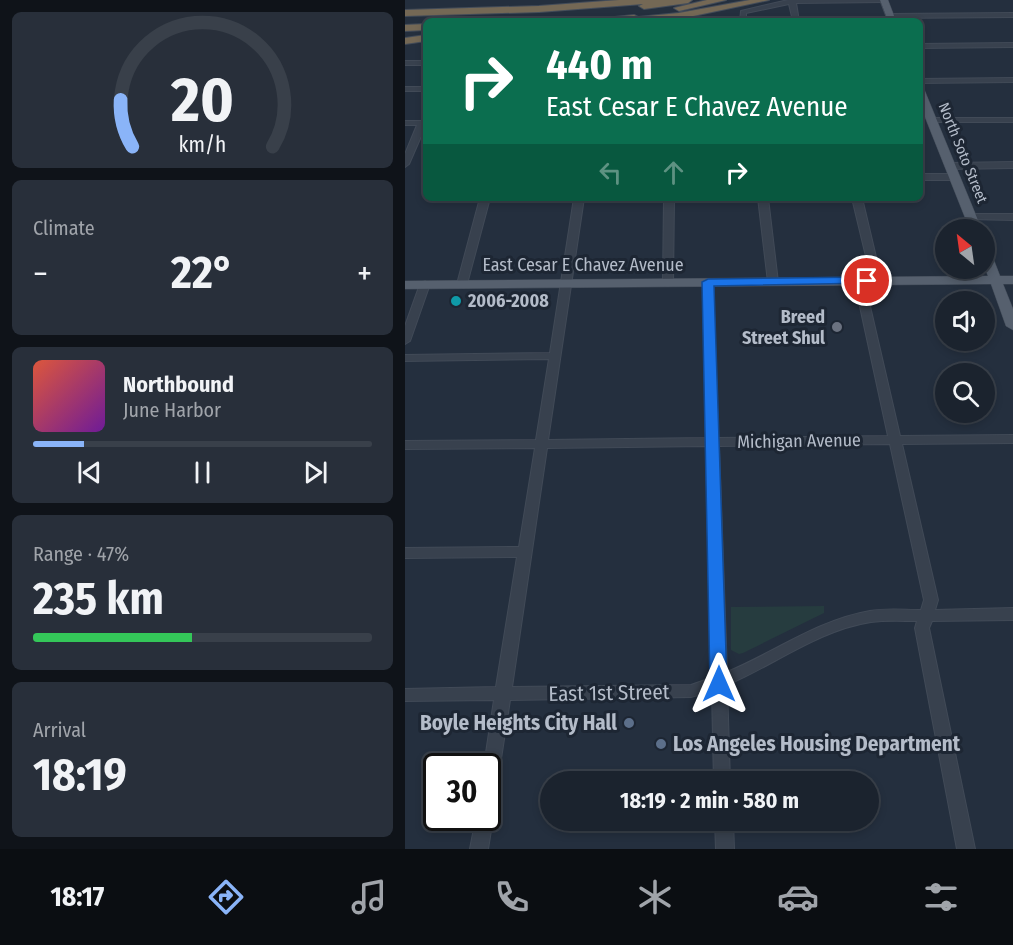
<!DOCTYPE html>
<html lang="en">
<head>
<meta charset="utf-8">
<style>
  body { margin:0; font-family:"Fira Sans Condensed",sans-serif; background:#282f3a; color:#f1f3f6; height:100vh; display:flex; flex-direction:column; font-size:22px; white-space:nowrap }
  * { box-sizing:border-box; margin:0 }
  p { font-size:20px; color:#a0a4aa }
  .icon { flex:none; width:33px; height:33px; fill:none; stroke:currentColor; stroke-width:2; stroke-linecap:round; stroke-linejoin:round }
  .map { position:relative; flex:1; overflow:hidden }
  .side { display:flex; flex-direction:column; gap:12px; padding:12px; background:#0f1319; width:405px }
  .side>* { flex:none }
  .banner { position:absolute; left:18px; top:18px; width:500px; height:183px; border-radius:9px; box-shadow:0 3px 9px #0003,0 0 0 2px #39404a; background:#0b6e4f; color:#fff; overflow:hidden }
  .needle { width:39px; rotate:331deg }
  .tools { position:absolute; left:530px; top:219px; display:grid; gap:12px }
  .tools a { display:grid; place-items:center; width:60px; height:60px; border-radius:50%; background:#1b232e; box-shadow:0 3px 9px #0003,0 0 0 2px #39404a; font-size:30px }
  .speed { position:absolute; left:18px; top:753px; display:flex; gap:12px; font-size:30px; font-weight:700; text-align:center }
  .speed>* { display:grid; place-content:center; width:78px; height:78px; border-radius:50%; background:#1b232e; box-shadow:0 3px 9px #0003,0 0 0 2px #39404a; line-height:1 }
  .speed .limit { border:3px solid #111; border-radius:9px; background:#fff; color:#111 }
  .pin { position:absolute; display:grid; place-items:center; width:51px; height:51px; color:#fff; margin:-26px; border:3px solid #fff; border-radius:50%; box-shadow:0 2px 6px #0007 }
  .me { position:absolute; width:66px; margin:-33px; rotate:0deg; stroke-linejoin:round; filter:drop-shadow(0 0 4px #0008) }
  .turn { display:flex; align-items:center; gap:21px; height:126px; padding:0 24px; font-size:27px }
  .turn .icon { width:78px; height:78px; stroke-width:2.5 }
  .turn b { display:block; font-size:42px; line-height:51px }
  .lanes { display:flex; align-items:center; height:57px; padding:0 24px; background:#0003; justify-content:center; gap:30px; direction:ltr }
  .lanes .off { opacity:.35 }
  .big { font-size:45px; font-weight:700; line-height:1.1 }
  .side .tile { flex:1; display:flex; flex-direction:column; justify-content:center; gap:9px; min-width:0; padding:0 21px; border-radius:9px; background:#282f3a }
  .side .dial { align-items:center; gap:0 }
  .dial svg { height:156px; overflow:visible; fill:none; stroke:#39404a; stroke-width:7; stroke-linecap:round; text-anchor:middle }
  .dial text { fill:#f1f3f6; stroke:none }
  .song { display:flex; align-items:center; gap:18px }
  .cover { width:72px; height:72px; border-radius:9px; background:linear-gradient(135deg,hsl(10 70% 55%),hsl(280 70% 35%)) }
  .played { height:6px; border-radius:3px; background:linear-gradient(90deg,#8ab4f8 15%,#39404a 15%) }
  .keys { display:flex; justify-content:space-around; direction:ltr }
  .heat { display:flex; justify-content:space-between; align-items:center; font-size:33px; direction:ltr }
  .charge { height:9px; border-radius:4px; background:linear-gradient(90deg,#34c759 47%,#39404a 0) }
  .trip { position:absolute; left:135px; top:771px; width:339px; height:60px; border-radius:30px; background:#1b232e; box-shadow:0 3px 9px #0003,0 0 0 2px #39404a; font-weight:700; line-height:60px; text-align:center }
  .tabs { display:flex; height:96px; justify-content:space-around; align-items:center; background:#0b0e12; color:#a0a4aa }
  .tabs .icon { width:42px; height:42px }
  .tabs .selected { color:#8ab4f8 }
  .tabs b { font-size:27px; color:#f1f3f6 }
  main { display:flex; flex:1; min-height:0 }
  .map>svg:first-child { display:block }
  .green { fill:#263c3f }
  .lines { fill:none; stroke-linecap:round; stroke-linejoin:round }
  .minor-casing { stroke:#414a57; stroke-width:2 }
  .major-casing { stroke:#414a57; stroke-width:1 }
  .highway-casing { stroke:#434c59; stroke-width:2 }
  .minor { fill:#38414e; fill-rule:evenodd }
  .major { fill:#56606e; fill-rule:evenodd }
  .highway { fill:#746855; fill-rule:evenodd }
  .route { fill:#1a73e8; stroke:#114b97; stroke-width:1.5 }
  .culture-dot { fill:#0f9aa8; stroke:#1d2633; stroke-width:2 }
  .worship-dot { fill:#6b7280; stroke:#1d2633; stroke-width:2 }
  .service-dot { fill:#5c6f8a; stroke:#1d2633; stroke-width:2 }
  .labels { text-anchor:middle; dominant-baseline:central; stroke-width:6; stroke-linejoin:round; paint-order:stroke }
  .far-street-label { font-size:15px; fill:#b4bcc9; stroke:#1d2633 }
  .street-label { font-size:18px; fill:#b4bcc9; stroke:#1d2633 }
  .poi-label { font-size:18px; font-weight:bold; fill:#b4bcc9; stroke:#1d2633; text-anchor:start }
  .near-street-label { font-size:21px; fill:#b4bcc9; stroke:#1d2633 }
  .near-poi-label { font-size:21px; font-weight:bold; fill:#b4bcc9; stroke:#1d2633; text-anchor:end }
</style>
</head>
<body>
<main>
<section class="side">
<div class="tile dial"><svg viewBox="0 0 100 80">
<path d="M14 69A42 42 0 1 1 86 69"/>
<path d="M14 69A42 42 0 0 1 8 45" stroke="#8ab4f8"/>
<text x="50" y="56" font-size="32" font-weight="700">20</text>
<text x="50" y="72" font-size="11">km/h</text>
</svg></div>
<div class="tile"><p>Climate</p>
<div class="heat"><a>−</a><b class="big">22°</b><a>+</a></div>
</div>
<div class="tile">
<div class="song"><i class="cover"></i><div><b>Northbound</b><p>June Harbor</p></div></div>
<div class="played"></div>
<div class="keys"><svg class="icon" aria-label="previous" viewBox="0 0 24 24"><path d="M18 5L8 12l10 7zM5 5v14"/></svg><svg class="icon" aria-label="pause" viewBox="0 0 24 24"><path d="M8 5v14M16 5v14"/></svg><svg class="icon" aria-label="next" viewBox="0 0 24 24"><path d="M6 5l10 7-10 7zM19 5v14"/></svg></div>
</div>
<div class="tile"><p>Range · 47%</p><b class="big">235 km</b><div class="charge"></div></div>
<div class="tile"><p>Arrival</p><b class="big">18:19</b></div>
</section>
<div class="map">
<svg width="608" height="849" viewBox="0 0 608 849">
  <rect width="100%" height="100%" fill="#242f3e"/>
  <path class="green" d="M419 606V613L338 653 334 654 326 650V607Z"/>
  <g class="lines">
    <defs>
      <path id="minor" d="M383 0H482L479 2 391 3 394 21H388L384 4 341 13V21H335L336 11Z
        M608 13V17L485 18 482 16 485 14Z
        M608 43V47L514 48V44Z
        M0 61H21V65H0Z
        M608 78V82L514 83V79Z
        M0 87H21V91H0Z
        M525 118H608V122H528L524 120Z
        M0 121H21V125L4 164 0 167V154L12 125H0Z
        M608 162V168L546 169 542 166 546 163Z
        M514 174H550L554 177 550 180H514Z
        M75 198H85L62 284 57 287 52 284Z
        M169 198H179L143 440 301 438 298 282 303 279 308 282 313 438 483 436 451 288 465 273 447 198H457L475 274 461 289 495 436 608 435V443L497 444 533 600 530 610 608 608V620L527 621 524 628 570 849H552L510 628 512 621C497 621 481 620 466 622 414 630 369 665 322 685L325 782H309L307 691 286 697 105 700 90 798 88 803 82 805V766H79L89 700 0 701V689L91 687 112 557 0 558V548L114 547 130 448 0 449V441L131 440 144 359 0 361V355L145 353ZM485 444 519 600 516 610C499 610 481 608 465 611 413 620 370 652 322 672L314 446ZM301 446 306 678 286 685 107 687 142 448Z
        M259 198H269L268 283 263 286 258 283Z
        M353 198H363L373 282 368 285 363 282Z
        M566 214H608V220L563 219V215Z
        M20 281 25 284 5 341 0 344V326L15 284Z
        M82 812 88 818 83 849H65L71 818H82Z
        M310 820H328L329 849H311Z"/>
      <path id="major" d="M475 0H483L491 21H483Z
        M514 86 519 89 577 230H565L514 102Z
        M579 246 585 250 595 276H608V284H598L608 309V330L601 326 586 284 0 289V281L583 276 579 266Z"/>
      <path id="highway" d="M214 0H287L283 3 239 9 234 6 238 4 134 12 0 16V10L134 6Z
        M302 0H321L274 11 269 8Z
        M345 0H364L274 19 195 21 200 18 229 15 233 17 274 13Z
        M21 24V30L0 31V25Z
        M21 35V41L0 44V38Z"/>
    </defs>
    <use href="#minor" class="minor-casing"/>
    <use href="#major" class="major-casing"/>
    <use href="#highway" class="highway-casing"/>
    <use href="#minor" class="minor"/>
    <use href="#major" class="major"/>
    <use href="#highway" class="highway"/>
  </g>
  <path class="route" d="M462 277 468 281 466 283 309 286 322 684 320 689 314 691 307 689 305 684 297 282 303 279Z"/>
  <circle class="culture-dot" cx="51" cy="301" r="6"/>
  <circle class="worship-dot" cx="432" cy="327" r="6"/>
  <g class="service-dot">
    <circle cx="224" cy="723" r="6"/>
    <circle cx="256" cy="744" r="6"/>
  </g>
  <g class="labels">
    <g class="far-street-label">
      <text transform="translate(558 153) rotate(68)">North Soto Street</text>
    </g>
    <g class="street-label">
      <text x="178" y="265">East Cesar E Chavez Avenue</text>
      <text transform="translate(394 441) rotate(-1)">Michigan Avenue</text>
    </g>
    <g class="poi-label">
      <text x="63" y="301">2006-2008</text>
      <text x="420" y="317" text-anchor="end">Breed<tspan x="420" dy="21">Street Shul</tspan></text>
    </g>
    <g class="near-street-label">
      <text transform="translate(204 693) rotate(-1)">East 1st Street</text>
    </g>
    <g class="near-poi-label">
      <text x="212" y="723">Boyle Heights City Hall</text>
      <text x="268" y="744" text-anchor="start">Los Angeles Housing Department</text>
    </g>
  </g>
</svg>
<div class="tools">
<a><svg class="needle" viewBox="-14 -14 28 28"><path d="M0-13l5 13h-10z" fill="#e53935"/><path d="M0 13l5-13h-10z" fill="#a0a4aa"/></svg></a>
<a><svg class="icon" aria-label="sound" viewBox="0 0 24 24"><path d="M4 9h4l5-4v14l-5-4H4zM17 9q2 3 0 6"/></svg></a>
<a><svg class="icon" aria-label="search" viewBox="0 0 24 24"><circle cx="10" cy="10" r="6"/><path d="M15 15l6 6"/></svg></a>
</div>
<div class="speed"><div class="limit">30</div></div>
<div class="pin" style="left:462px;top:281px;background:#d93025"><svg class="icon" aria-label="arrive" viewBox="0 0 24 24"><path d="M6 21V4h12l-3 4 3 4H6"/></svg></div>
<svg class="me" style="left:314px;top:684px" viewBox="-20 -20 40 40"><path d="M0-17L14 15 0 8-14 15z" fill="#1a73e8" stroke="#fff" stroke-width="4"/></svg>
<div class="trip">18:19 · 2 min · 580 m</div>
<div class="banner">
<div class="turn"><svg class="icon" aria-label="right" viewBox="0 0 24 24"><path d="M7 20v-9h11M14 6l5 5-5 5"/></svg><div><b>440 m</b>East Cesar E Chavez Avenue</div></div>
<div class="lanes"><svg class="icon off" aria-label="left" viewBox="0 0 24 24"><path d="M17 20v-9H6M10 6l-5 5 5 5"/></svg><svg class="icon off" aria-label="ahead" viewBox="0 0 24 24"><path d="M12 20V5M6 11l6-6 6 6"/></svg><svg class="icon" aria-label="right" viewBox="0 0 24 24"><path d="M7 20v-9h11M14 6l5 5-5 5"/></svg></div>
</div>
</div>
</main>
<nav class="tabs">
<b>18:17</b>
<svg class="icon selected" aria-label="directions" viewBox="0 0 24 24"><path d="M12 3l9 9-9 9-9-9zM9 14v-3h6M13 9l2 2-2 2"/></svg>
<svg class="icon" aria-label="music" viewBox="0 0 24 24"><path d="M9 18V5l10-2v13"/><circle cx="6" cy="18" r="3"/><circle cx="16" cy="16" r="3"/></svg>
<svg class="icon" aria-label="phone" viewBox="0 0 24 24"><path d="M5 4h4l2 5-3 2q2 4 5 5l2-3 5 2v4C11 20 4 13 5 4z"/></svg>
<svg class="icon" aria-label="climate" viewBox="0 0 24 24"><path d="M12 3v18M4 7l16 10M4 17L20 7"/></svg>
<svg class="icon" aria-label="car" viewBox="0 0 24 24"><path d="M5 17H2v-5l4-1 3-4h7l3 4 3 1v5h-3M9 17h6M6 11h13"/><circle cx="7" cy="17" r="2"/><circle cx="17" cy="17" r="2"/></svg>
<svg class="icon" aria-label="filters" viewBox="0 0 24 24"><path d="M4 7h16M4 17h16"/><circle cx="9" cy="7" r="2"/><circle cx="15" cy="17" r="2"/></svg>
</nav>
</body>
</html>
